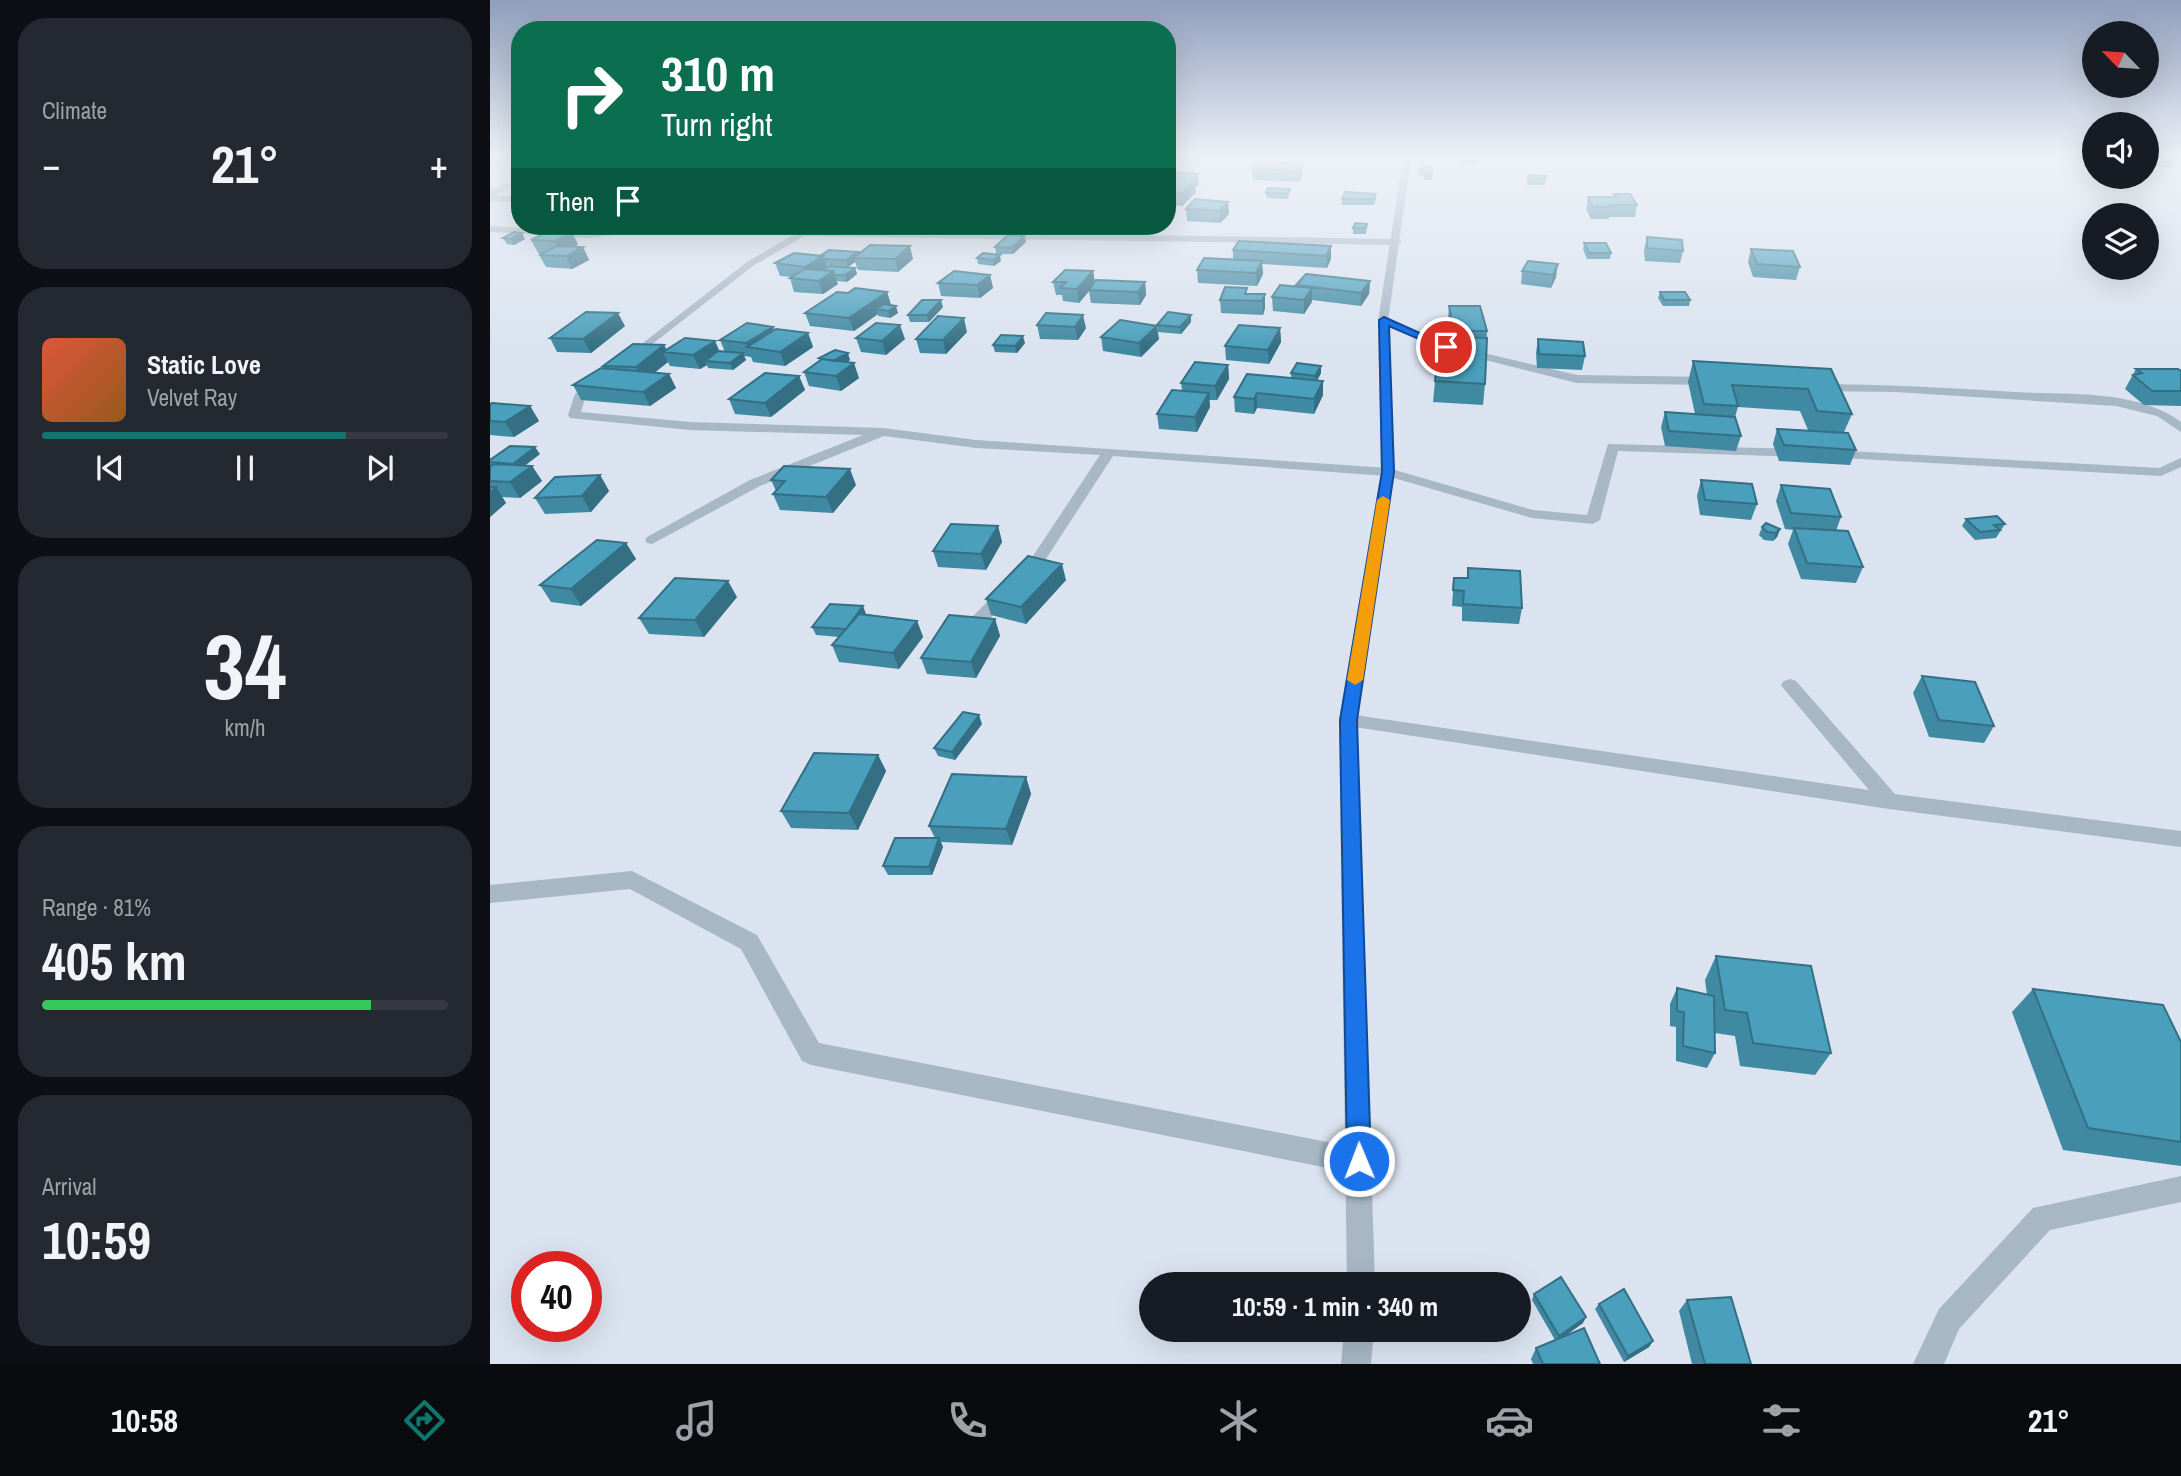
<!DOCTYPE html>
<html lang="en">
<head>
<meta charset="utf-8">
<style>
  body { margin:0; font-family:"Archivo Narrow",sans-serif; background:#242831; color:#f1f3f6; height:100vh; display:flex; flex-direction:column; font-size:26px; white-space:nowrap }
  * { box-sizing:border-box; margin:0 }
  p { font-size:23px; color:#9ea1a6 }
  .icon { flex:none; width:38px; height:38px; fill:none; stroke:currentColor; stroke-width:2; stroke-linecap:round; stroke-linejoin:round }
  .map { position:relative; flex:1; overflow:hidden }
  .side { display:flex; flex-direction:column; gap:18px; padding:18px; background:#0d0f14; width:490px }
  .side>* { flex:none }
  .banner { position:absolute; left:21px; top:21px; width:665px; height:214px; border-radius:28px; box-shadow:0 7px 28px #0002; background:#0b6e4f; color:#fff; overflow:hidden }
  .needle { width:46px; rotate:295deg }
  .tools { position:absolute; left:1592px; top:21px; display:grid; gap:14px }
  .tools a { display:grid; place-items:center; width:77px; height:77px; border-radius:50%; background:#171b24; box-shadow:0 7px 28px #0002; font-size:35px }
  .speed { position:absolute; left:21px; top:1251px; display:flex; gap:14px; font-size:35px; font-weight:700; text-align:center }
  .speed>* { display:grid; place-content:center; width:91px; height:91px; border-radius:50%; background:#171b24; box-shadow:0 7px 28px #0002; line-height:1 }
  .speed .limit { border:10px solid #d22; background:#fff; color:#111 }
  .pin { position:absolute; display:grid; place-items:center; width:60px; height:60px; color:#fff; margin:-30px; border:4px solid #fff; border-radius:50%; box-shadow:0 2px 7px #0007 }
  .me { position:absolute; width:77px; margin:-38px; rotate:359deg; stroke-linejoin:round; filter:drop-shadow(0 0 5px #0008) }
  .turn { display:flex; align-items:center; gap:24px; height:147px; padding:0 35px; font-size:32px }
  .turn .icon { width:91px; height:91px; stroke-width:2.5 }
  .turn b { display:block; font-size:49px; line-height:60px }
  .then { display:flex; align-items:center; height:66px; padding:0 35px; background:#0003; gap:14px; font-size:26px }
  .big { font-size:52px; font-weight:700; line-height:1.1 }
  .side .card { flex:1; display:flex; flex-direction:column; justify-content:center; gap:10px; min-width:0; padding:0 24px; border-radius:28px; background:#242831 }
  .side .dial { align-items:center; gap:0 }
  .dial b { font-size:91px; line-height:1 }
  .song { display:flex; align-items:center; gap:21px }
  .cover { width:84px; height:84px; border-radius:10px; background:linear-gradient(135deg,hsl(10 70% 55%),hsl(30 70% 35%)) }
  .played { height:7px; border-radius:4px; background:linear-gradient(90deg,#0f766e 75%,#363941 75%) }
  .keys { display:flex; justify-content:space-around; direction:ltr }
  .heat { display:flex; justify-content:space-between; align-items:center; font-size:38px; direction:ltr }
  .charge { height:10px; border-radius:5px; background:linear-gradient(90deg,#34c759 81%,#363941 0) }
  .trip { position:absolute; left:649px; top:1272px; width:392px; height:70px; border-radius:35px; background:#171b24; box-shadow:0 7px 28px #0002; font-weight:700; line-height:70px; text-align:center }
  .dock { display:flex; height:112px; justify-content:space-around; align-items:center; background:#090b0e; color:#9ea1a6 }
  .dock .icon { width:49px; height:49px }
  .dock .selected { color:#0f766e }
  .dock b { font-size:32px; color:#f1f3f6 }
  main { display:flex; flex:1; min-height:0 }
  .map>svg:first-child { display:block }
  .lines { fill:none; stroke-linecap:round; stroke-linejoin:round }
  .minor { fill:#a7b7c6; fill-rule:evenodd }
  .tertiary { fill:#a7b7c6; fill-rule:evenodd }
  .wall { fill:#4089a2 }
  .shaded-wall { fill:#346f84 }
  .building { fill:#4a9fbc; stroke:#346f84; stroke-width:2 }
  .route { fill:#1a73e8; stroke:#114b97; stroke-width:2 }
  .slow { fill:#f59e0b }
</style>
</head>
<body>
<main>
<section class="side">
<div class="card"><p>Climate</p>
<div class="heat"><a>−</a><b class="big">21°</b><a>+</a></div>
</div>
<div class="card">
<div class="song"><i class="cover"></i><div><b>Static Love</b><p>Velvet Ray</p></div></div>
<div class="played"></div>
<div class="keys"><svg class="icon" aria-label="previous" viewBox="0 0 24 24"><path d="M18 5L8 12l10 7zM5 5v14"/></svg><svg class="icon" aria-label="pause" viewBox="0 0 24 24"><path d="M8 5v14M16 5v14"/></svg><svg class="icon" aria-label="next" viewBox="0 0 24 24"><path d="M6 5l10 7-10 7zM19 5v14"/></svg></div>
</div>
<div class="card dial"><b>34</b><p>km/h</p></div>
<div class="card"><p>Range · 81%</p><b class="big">405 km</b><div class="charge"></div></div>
<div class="card"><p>Arrival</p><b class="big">10:59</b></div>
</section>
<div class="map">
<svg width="1691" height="1364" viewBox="0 0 1691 1364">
  <rect width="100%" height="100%" fill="#dae3ef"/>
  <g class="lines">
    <path class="minor" d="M30 178V183L3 196H30V202L0 201V191Z
      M0 226 100 232 123 229 276 227 317 230 907 239 912 242 907 245 314 236 263 266 139 362 135 361V357L257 262 303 235 276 233 123 235 100 238 0 232Z
      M893 318 960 345 1087 375 1222 377 1228 381 1222 385 1087 383 952 349 889 323 888 321Z
      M108 378 114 382 95 398 91 412 200 422 393 428 486 440 898 468 1043 510 1097 515 1118 444 1309 449 1316 453 1309 457 1128 451 1110 520 1103 524 1042 518 897 476 623 456 554 562 490 629H478L476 625 478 621 543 556 610 455 486 448 394 436 270 486 162 544 157 543 155 540 157 537 260 480 373 435 200 430 80 418 78 415 85 394Z
      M1327 384C1393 384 1459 388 1525 392 1578 395 1647 389 1691 422V432L1667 416 1626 406 1405 392 1323 391 1321 388Z
      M1340 450 1669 468 1691 458V467L1671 476 1335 457V451Z
      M1300 679 1306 681 1405 794 1691 831V847L1399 809 858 726 852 725 849 720 852 715 858 714 1379 790 1294 689 1291 685 1294 681Z
      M142 871 267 935 329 1043 868 1148 877 1152 881 1161 877 1170 868 1174 321 1065 312 1061 251 949 140 889 0 903V885Z
      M1691 1176V1202L1560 1230 1469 1329 1454 1364H1423L1449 1309 1543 1208Z"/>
    <path class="tertiary" d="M913 158H921L898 321 905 472 867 720 885 1284H857L849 720 891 472 888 321Z
      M854 1330H884L881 1364H851Z"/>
  </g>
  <path class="wall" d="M971 158H986V163H970Z
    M1657 158H1691L1684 161 1682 167H1663L1657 165Z
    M812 164V175L809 182 763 180 762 169Z
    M942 167V180H934V176L929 175V170Z
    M677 171 708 174 709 185 705 188 706 192 692 206 677 205Z
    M1038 175 1056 176 1055 185H1037Z
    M800 189 798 199 777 198 776 193Z
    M1124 194 1147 205 1145 217H1119V219H1101L1096 209 1098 197H1123Z
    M852 199H886L884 205H852Z
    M738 202 739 214 730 223 697 221 696 209Z
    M877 224 876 234H863V228Z
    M348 226H393L388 229 349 228Z
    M465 226H499L498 228H466Z
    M538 226H560L553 232H540Z
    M59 231 88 244 84 247H93L99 260 82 269 56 267 49 255 53 253H48L41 240Z
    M534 236 536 242 523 254H506L505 247Z
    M1157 237 1193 251 1190 263 1155 261 1154 250Z
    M13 238 35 239 24 245 17 244Z
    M1094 243 1121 253 1120 259H1097L1093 249Z
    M841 246V259L837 268 772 264 773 274 767 286 708 283 707 270 743 259V250Z
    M1261 249 1310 267 1306 280 1263 277 1258 262Z
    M368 252 369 254 423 259 408 272 368 270 365 262 358 267 336 265 337 267 365 268 367 274 357 282 346 281 348 284 333 294 304 292 300 278 302 277 290 276 285 263Z
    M493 253 511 261 504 266 488 264 487 258Z
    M1038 261 1066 277 1061 288 1031 284 1032 271Z
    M603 271 605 282H655L656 295 650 305 601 303 599 291 589 303 573 301 572 295H566L563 282Z
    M500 275 503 288 490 298 451 296 448 283Z
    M880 281 879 294 871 306 822 300 814 314 783 311 782 297 806 287V285Z
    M397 292 401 305 408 313 400 318 388 316V314L364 331 320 326 315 313 358 293Z
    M1170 292 1200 300 1199 306H1173L1168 298Z
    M757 294H775V308L773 315 731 313 730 300Z
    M959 306 997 331 995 384 993 405 943 402 945 381 961 336 958 320Z
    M453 307 439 322H420L418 315Z
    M556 313 596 328 588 340 550 339 547 325Z
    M701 322 691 334 668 332 667 325Z
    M135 326 101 353 67 352 60 338Z
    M790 328 791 342 779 364 736 360 735 346Z
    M284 330 318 333 323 347 295 366 263 362 261 357 254 356 256 360 243 370 218 368 217 365 210 369 180 366 178 362 165 372 179 374 186 388 160 406 91 400 83 385 114 368 113 366 174 345 177 350 225 341 229 351 235 352 230 340Z
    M477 332 456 354 430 353 426 339Z
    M611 337 669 339 651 357 613 351Z
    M366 338 415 339 396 355 371 352Z
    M1048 339 1095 356 1092 370 1047 368 1046 353Z
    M535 343 527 353 505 352 503 345Z
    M329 358 360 360 356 362 369 378 351 391 319 386 314 372 330 361Z
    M1203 361 1341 369 1362 414 1354 432 1366 450 1360 465 1289 461 1283 444 1287 429 1318 430 1310 411 1248 407 1245 417 1251 436 1246 451 1175 446 1171 427 1175 412 1205 414 1198 382Z
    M738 365 739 379 727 400H719L720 407 707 432 669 429 667 414 692 390 691 383Z
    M1646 369 1691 371V406L1654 405 1635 389Z
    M801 373H831L827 380 833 395 824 414 767 408 764 414 745 412 744 397 801 378Z
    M309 376 315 390 281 417 245 414 239 399Z
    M0 404 40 406 49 421 24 437 0 435Z
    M50 454 35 465 42 466 52 481 30 498 12 497 16 503 0 517V460Z
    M110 475 119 491 101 512 55 514 45 498Z
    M281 480 366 485 343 513 290 510 283 494 286 491Z
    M1211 480 1267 504 1261 520 1210 515 1207 496Z
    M1291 485 1351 517 1346 531 1373 567 1366 583 1311 579 1298 544 1303 530 1295 529 1286 501Z
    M1476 519 1515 524 1506 538 1485 540 1472 526Z
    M508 526 512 542 496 570 448 567 443 551Z
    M1272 527 1290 529 1287 537 1283 541 1274 540 1269 535Z
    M136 543 146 559 91 606 61 602 50 585Z
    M978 568 1032 608 1029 624 972 621V607L962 606 964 578H977Z
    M576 580 536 624 501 615 496 599Z
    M247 597 214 637 159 634 149 618Z
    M376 614 427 621 433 637 409 669 349 662 342 645 349 637 326 635 322 627Z
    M505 619 510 636 486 678 437 674 431 658Z
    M1432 676 1504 726 1494 743 1439 737 1423 693Z
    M492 724 465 760 448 756 444 748Z
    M388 755 396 771 368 830 301 828 291 811Z
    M536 777 541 794 522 845 451 842 453 847 442 875H398L393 866 445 838 439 826Z
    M1226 956 1341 1053 1325 1075 1250 1066 1245 1036 1225 1033V1053L1217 1068 1186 1061V1027L1180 1026V1004L1187 988 1217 995 1215 980Z
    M1543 989 1691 1042V1166L1573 1150 1522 1012Z
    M1044 1294 1093 1323 1075 1336 1110 1364H1043L1041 1359 1046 1348 1065 1340 1042 1300Z
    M1197 1300 1261 1364H1202L1189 1311Z
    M1109 1304 1163 1341 1159 1347 1134 1362 1105 1309Z"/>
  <path class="shaded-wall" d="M812 164V175L809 182V171Z
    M708 174 709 185 705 188 706 192 692 206 691 194 700 181Z
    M738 202 739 214 730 223 729 211Z
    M551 226H560L553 232Z
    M82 232 88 244 71 253 65 241Z
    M32 233 35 239 24 245 21 239Z
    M534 236 536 242 523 254 522 248Z
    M420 246 423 259 408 272 405 259Z
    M841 246V259L837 268 836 256Z
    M93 247 99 260 82 269 76 256Z
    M368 252 370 258H364L365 262 358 267 356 260Z
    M510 255 511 261 504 266 503 260Z
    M333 256 338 269 320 279 315 267Z
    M772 261 773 274 767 286 766 273Z
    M1068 264 1066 277 1061 288 1063 275Z
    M365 268 367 274 357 282 355 275Z
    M343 271 348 284 333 294 329 281Z
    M603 271 605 284 589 303 587 289Z
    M500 275 503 288 490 298 487 285Z
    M880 281 879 294 871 306V293Z
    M655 282 656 295 650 305 648 292Z
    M822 288V302L814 314V300Z
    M397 292 401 305 386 309 388 314 364 331 359 318Z
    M775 294V308L773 315 772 301Z
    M451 300 453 307 439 322 437 315Z
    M406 306 408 313 400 318 398 311Z
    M128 313 135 326 101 353 93 339Z
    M593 315 596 328 588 340 585 327Z
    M701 315V322L691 334 690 327Z
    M474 318 477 332 456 354 453 340Z
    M410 325 415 339 396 355 392 341Z
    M667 326 669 339 651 357 649 343Z
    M283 327 288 340 258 348 256 343Z
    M790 328 791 342 779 364 778 350Z
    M318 333 323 347 295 366 290 352Z
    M533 336 535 343 527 353 525 346Z
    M225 341 231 355 215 361 217 365 210 369 203 355Z
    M174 345 178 353 173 352 178 362 153 382 146 367Z
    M253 353 256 360 243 370 240 363Z
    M358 353 360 360 344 369 341 361Z
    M364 363 369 378 351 391 346 376Z
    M738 365 739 379 727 400 725 386Z
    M831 366V373L826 383 825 376Z
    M179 374 186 388 160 406 153 392Z
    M309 376 315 390 281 417 275 403Z
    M833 381V395L824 414V399Z
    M719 393 720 407 707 432 705 417Z
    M767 393V408L764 414V399Z
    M40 406 49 421 24 437 15 422Z
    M45 447 50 454 28 471 23 464Z
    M42 466 52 481 30 498 20 482Z
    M360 469 366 485 343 513 336 497Z
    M110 475 119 491 101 512 92 496Z
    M6 487 16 503 0 517V493Z
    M508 526 512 542 496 570 491 554Z
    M1290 529 1287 537 1283 541 1286 533Z
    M136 543 146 559 91 606 81 589Z
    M572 564 576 580 536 624 531 607Z
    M238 581 247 597 214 637 205 620Z
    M373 606 376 614 356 629Z
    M505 619 510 636 486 678 481 662Z
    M427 621 433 637 409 669 403 653Z
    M489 715 492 724 465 760 462 752Z
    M388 755 396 771 368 830 359 813Z
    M536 777 541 794 522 845 516 829Z
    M449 838 453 847 442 875 439 867Z
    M1096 1317 1093 1323 1066 1342 1069 1336Z
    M1163 1341 1159 1347 1134 1362 1138 1356Z"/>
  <path class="building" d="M1657 158H1678L1685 161 1665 162Z
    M766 162 812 164 809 171 762 169Z
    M934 166 942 167V174H934V170H929Z
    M677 171 708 174 700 181H705L691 194 677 193V189L688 179 677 178Z
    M1038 175 1056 176V179H1037Z
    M778 188 800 189 798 193H776Z
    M855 192 886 194 884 199H852Z
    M1124 194H1140L1147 205H1119L1121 207H1103L1098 197H1126Z
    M705 199 738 202 729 211 696 209Z
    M865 223 877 224 876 228H863Z
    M59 231 82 232 65 241 41 240Z
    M24 232 32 233 21 239 13 238Z
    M518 235 534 236 522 248 505 247Z
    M1157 237 1192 240 1193 251 1157 248Z
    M749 241 841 246 836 256 743 250Z
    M1094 243H1116L1121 253H1099Z
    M380 245 420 246 405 259 364 258Z
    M67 246 93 247 76 256 49 255Z
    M1261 249 1303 251 1310 267 1267 264Z
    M339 250 368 252 356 260 334 259 333 256H330Z
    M304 253 333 256 315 267 285 263Z
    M493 253 510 255 503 260 487 258Z
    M714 258 772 261 766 273 707 270Z
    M1038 261 1068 264 1063 275 1032 271Z
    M339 266 365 268 355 275H344L343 271 333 270Z
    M315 269 343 271 329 281 300 278Z
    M575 270 603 271 587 289 570 288 576 282H563Z
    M464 271 500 275 487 285 448 283Z
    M816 274 880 281 871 293 806 285Z
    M606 280 655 282 648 292 599 290Z
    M790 285 822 288 814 300 782 297Z
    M735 287 757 288 755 294H775L772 301 730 300Z
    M365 288 397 292 359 318 315 313 347 292 358 293Z
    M1170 292H1195L1200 300H1174Z
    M432 300H451L437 315H418Z
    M394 304 406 306 398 311 386 309Z
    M959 306H990L997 331H964Z
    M96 312 128 313 93 339 60 338Z
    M678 312 701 315 690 327 667 325Z
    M556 313 593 315 585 327 547 325Z
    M448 316 474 318 453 340 426 339Z
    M630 320 667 326 649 343 611 337Z
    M257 323 283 327 256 343 230 340Z
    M386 323 410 325 392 341 366 338Z
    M749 325 790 328 778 350 735 346Z
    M286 329 318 333 290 352 257 347Z
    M511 335 533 336 525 346 503 345Z
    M950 336 997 338 995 384 945 381Z
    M195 338 225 341 203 355 173 352Z
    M1048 339 1093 342 1095 356 1049 354Z
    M143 344 174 345 146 367 113 366Z
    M345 350 358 353 343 361 329 358Z
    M228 351 253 353 240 363 215 361Z
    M332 359 364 363 346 376 314 372Z
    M1203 361 1341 369 1362 414 1327 411 1318 389 1242 385 1248 406 1214 404Z
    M705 362 738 365 725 386 691 383Z
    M807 363 831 366 825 376 801 373Z
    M111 368 179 374 153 392 83 385Z
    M1646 369H1688L1691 371V391H1662L1643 375 1652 373Z
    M275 373 309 376 275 403 239 399Z
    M757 374 833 381 824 399 767 393 764 399 744 397Z
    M682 390 719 393 705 417 667 414Z
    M2 403 40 406 15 422 0 421V404Z
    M1175 412 1245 417 1251 436 1179 431Z
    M1287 429 1358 433 1366 450 1294 445Z
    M20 446 45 447 23 464 0 462V460Z
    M4 464 42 466 20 482 0 481V467Z
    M294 466 360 469 336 497 283 494 295 481 281 480Z
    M110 475 92 496 45 498 65 477Z
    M1211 480 1262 484 1267 504 1215 500Z
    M1291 485 1340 489 1351 517 1301 513Z
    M0 487H6L0 493Z
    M1507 516 1515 524 1504 525 1510 530 1490 532 1476 519Z
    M1276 523 1290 529 1286 533 1277 532 1272 527Z
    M461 524 508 526 491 554 443 551Z
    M1304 528 1358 531 1373 567 1317 563Z
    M107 540 136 543 81 589 50 585Z
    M538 556 572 564 531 607 496 599Z
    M978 568 1030 571 1032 608 973 604 974 591 963 590 964 578H978Z
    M185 578 238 581 205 620 149 618Z
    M340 604 373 606 356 629 322 627Z
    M369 614 427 621 403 653 342 645Z
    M459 615 505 619 481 662 431 658Z
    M1432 676 1485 682 1504 726 1449 720Z
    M473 712 489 715 462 752 444 748Z
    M324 753 388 755 359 813 291 811Z
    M462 774 536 777 516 829 439 826Z
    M405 838H449L439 867 393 866Z
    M1226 956 1321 966 1341 1053 1263 1043 1257 1013 1235 1010Z
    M1187 988 1224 996 1225 1053 1193 1046 1194 1012 1187 1011Z
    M1543 989 1673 1005 1691 1042V1142L1598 1128Z
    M1071 1277 1096 1317 1069 1336 1044 1294Z
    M1134 1289 1163 1341 1138 1356 1109 1304Z
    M1241 1297 1261 1364H1215L1197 1300Z
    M1094 1328 1110 1364H1053L1046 1348Z"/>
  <linearGradient id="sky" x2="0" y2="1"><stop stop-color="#8f9ebc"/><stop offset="0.45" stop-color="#eef2f8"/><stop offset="1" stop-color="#eef2f8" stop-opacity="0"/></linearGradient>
  <rect width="1691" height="349" fill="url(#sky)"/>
  <path class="route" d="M894 317 961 347 952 349 899 326 904 472 867 720 881 1161 877 1169 869 1173 860 1169 857 1161 850 720 892 472 889 320Z"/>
  <path class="slow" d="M893 496 900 500 873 680 865 685 857 680 887 500Z"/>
</svg>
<div class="tools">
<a><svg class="needle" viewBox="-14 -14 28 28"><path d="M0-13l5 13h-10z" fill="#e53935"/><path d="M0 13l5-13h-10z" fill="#9ea1a6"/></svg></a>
<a><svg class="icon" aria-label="sound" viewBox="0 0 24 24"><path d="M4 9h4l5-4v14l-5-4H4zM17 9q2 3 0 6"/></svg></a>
<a><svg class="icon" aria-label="layers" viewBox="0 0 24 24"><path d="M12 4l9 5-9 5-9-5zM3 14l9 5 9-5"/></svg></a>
</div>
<div class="speed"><div class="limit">40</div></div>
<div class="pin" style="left:956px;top:347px;background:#d93025"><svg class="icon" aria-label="arrive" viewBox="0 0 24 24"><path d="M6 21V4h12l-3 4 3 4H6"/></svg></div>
<svg class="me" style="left:869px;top:1161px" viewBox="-20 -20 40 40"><circle r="17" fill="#1a73e8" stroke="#fff" stroke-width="3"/><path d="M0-11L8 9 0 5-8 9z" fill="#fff"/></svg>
<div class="trip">10:59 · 1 min · 340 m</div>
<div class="banner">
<div class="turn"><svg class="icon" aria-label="right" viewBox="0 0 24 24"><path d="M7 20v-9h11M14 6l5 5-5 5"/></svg><div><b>310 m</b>Turn right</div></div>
<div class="then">Then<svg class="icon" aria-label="arrive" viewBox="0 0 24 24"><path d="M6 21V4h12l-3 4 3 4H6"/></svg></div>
</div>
</div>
</main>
<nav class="dock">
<b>10:58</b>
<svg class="icon selected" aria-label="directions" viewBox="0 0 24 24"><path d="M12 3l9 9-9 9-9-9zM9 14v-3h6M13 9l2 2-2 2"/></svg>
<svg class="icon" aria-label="music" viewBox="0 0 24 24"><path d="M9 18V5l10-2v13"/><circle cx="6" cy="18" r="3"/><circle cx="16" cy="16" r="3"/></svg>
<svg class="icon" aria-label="phone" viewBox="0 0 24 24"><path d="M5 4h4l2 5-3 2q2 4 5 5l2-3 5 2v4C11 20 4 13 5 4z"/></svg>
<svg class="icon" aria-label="climate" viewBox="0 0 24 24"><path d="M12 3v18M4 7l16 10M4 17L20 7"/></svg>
<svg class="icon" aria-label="car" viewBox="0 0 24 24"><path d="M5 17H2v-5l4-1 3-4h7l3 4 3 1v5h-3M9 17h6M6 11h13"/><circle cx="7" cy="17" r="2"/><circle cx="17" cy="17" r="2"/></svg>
<svg class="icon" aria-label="filters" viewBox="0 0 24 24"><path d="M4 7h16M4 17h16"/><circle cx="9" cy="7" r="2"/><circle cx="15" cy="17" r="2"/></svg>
<b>21°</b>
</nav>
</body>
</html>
